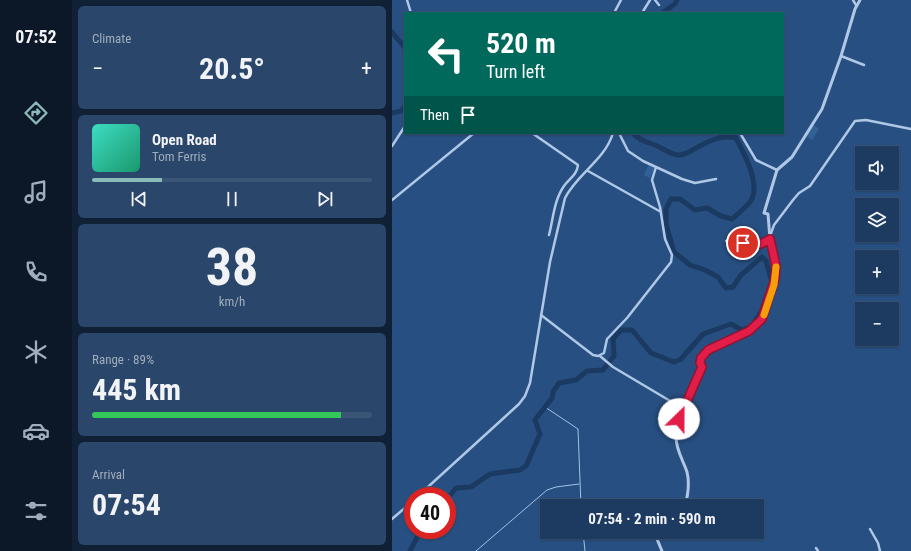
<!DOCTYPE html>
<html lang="en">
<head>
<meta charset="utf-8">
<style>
  body { margin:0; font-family:"Roboto Condensed",sans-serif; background:#2a466a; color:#f1f3f6; height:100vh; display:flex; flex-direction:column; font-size:15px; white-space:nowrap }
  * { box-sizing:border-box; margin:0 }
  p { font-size:13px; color:#a0adbd }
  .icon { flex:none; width:22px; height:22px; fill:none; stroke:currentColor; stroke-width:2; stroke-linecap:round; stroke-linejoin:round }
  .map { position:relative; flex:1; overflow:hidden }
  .side { display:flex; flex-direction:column; gap:6px; padding:6px; background:#102035; width:320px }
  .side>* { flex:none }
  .guide { position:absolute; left:12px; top:12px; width:380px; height:122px; border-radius:0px; box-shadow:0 1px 3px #0004,0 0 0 1px #3b5576; background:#00695c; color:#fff; overflow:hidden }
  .controls { position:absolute; left:463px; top:146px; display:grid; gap:8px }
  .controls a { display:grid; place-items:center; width:44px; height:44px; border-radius:0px; background:#1d3b61; box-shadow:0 1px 3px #0004,0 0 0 1px #3b5576; font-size:20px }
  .speed { position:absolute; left:12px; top:487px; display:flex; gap:8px; font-size:20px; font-weight:700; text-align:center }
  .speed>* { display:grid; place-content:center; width:52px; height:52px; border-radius:50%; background:#1d3b61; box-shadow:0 1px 3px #0004,0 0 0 1px #3b5576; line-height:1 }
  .speed .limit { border:6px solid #d22; background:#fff; color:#111 }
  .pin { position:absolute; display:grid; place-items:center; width:34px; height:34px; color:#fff; margin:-17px; border:2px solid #fff; border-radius:50%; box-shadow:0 1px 4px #0007 }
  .me { position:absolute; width:44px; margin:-22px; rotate:23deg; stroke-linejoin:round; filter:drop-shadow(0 0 3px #0008) }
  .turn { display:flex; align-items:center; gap:14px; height:84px; padding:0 16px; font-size:18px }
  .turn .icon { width:52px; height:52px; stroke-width:2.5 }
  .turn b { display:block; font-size:28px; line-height:34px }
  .then { display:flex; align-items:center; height:38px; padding:0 16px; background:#0003; gap:8px; font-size:15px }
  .big { font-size:30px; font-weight:700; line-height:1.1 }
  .side .tile { flex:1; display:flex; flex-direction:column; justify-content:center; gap:6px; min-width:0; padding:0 14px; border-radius:6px; background:#2a466a }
  .side .dial { align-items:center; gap:0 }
  .dial b { font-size:52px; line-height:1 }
  .song { display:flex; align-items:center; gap:12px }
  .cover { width:48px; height:48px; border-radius:6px; background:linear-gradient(135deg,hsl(170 70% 55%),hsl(160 70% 35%)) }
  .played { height:4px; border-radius:2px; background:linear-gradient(90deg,#8bbbb9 25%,#3b5576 25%) }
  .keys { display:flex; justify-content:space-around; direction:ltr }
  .heat { display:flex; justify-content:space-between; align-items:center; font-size:22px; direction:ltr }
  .charge { height:6px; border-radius:3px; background:linear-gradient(90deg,#34c759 89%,#3b5576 0) }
  .trip { position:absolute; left:148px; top:499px; width:224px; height:40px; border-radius:0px; background:#1d3b61; box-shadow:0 1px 3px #0004,0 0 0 1px #3b5576; font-weight:700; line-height:40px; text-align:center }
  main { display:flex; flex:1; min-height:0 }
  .tab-bar { display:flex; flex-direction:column; width:72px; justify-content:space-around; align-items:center; background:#0c1827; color:#a0adbd }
  .tab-bar .icon { width:28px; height:28px }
  .tab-bar .on { color:#8bbbb9 }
  .tab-bar b { font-size:18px; color:#f1f3f6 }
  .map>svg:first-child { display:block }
  .green { fill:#326198 }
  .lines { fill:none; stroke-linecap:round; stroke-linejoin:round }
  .stream { stroke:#a3c3e7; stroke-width:1 }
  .river { stroke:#1b3a62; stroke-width:5 }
  .minor { stroke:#afc8e6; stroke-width:2.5 }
  .tertiary { stroke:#afc8e6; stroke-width:3 }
  .route-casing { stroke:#92132f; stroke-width:10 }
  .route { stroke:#e11d48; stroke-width:7 }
  .slow { stroke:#f59e0b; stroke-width:7 }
</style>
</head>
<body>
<main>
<nav class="tab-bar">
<b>07:52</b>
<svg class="icon on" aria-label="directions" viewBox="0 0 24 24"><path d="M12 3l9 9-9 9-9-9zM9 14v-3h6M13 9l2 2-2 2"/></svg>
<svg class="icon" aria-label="music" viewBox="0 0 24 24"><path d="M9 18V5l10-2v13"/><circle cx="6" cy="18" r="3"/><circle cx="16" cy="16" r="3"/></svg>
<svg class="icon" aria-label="phone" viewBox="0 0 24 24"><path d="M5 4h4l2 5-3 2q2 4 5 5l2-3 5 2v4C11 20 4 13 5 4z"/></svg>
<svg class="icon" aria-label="climate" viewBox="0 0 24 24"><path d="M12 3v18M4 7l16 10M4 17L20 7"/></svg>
<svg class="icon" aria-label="car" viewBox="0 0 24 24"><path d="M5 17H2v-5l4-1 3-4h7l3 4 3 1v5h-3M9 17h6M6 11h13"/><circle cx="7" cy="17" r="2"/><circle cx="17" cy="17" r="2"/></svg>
<svg class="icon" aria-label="filters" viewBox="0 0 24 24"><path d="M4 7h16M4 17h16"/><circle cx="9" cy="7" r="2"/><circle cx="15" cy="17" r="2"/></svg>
</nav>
<section class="side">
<div class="tile"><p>Climate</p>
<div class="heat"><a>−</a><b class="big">20.5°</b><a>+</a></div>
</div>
<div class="tile">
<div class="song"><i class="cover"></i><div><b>Open Road</b><p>Tom Ferris</p></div></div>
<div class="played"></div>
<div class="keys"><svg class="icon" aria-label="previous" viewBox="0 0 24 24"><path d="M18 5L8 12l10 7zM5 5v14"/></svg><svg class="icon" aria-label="pause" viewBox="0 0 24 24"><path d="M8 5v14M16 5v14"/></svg><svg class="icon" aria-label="next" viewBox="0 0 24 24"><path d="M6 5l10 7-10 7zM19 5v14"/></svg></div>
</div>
<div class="tile dial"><b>38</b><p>km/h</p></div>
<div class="tile"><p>Range · 89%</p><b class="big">445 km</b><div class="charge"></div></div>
<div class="tile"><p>Arrival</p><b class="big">07:54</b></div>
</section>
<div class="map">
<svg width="519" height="551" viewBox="0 0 519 551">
  <rect width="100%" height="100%" fill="#274f81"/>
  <path class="green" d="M421 125 427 129 420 140 414 136Z
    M257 164 263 167 258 178 252 175Z"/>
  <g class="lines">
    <path class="stream" d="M153 407 186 429 189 506
      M191 532 193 551
      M84 551 155 490 164 487 187 484"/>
    <path class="river" d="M270 13 283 4 285 0
      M0 32 13 48
      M0 113 9 111 13 106
      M55 499 64 488 79 487 98 474 128 470 134 466 148 434 143 420 160 398 161 392 167 383 184 380 195 371 211 370 222 356 221 339 229 330H240L259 353 282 362 289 359 311 334 339 324 350 330 360 326 369 312 380 282 374 261 370 257 349 275 341 287 334 288 326 277 313 270 298 265 282 252 274 224V209L279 199H288L303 210 315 208 329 216 340 219C346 214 353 208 358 202 370 186 352 153 344 138 318 132 298 157 285 155 281 155 268 147 263 145 255 142 246 140 241 133
      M18 551 29 530"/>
    <path class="minor" d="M15 0 19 13
      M263 0 267 5
      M461 0 464 5
      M222 13 229 0
      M250 13 258 0
      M449 56 472 65
      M140 133 186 165C185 175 177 179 172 186 162 200 161 220 157 235
      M227 133 236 151 251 161 290 179 303 183 324 179
      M348 133 364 160 385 170
      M0 146 13 126
      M196 171 269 212
      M0 200 82 133
      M378 236 382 225 401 200 407 193 418 186 463 121 474 120 519 129
      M334 241 365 244 378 239
      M149 315 201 355 206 356 212 353 215 339 235 318 279 262 280 255 273 239 268 207 260 180 264 167
      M208 356 221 367 290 408
      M270 412 267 419C275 427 280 420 287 419
      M26 496 127 404 133 396 138 383 158 262 173 198C185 174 213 160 221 133
      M0 519 21 501
      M478 529 486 543 488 551
      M424 548 426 551"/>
    <path class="tertiary" d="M293 506C296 495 298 484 295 472 291 460 284 450 284 437 285 412 300 389 310 367L308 363 309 358 316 350 357 331 370 319 382 285 384 266 378 239 376 214 372 213 385 170 400 157 430 109 449 56 463 9 468 0
      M267 532 265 539 270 551"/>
  </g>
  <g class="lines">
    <defs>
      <path id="route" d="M287 419 310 367 308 363 309 358 316 350 357 331 370 319 383 279 384 266 378 239 369 244 351 243"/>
    </defs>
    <use href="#route" class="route-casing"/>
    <use href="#route" class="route"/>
    <path class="slow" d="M372 315 382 285 384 267"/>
  </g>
</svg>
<div class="controls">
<a><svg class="icon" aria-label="sound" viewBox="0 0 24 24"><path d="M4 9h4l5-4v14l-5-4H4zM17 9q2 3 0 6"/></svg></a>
<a><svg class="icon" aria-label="layers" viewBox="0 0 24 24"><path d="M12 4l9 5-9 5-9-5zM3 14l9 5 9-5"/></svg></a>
<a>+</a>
<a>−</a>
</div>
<div class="speed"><div class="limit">40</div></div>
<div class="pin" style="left:351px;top:243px;background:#d93025"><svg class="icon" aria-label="arrive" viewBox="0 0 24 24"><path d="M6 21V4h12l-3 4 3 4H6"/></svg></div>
<svg class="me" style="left:287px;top:419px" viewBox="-20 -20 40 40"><circle r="19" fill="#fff"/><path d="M0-13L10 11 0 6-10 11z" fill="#e11d48"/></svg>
<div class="trip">07:54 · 2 min · 590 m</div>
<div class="guide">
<div class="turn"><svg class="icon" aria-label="left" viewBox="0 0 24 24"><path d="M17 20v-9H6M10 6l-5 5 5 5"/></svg><div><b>520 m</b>Turn left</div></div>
<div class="then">Then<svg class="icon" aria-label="arrive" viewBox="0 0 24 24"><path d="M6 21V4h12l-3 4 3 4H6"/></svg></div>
</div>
</div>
</main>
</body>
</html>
